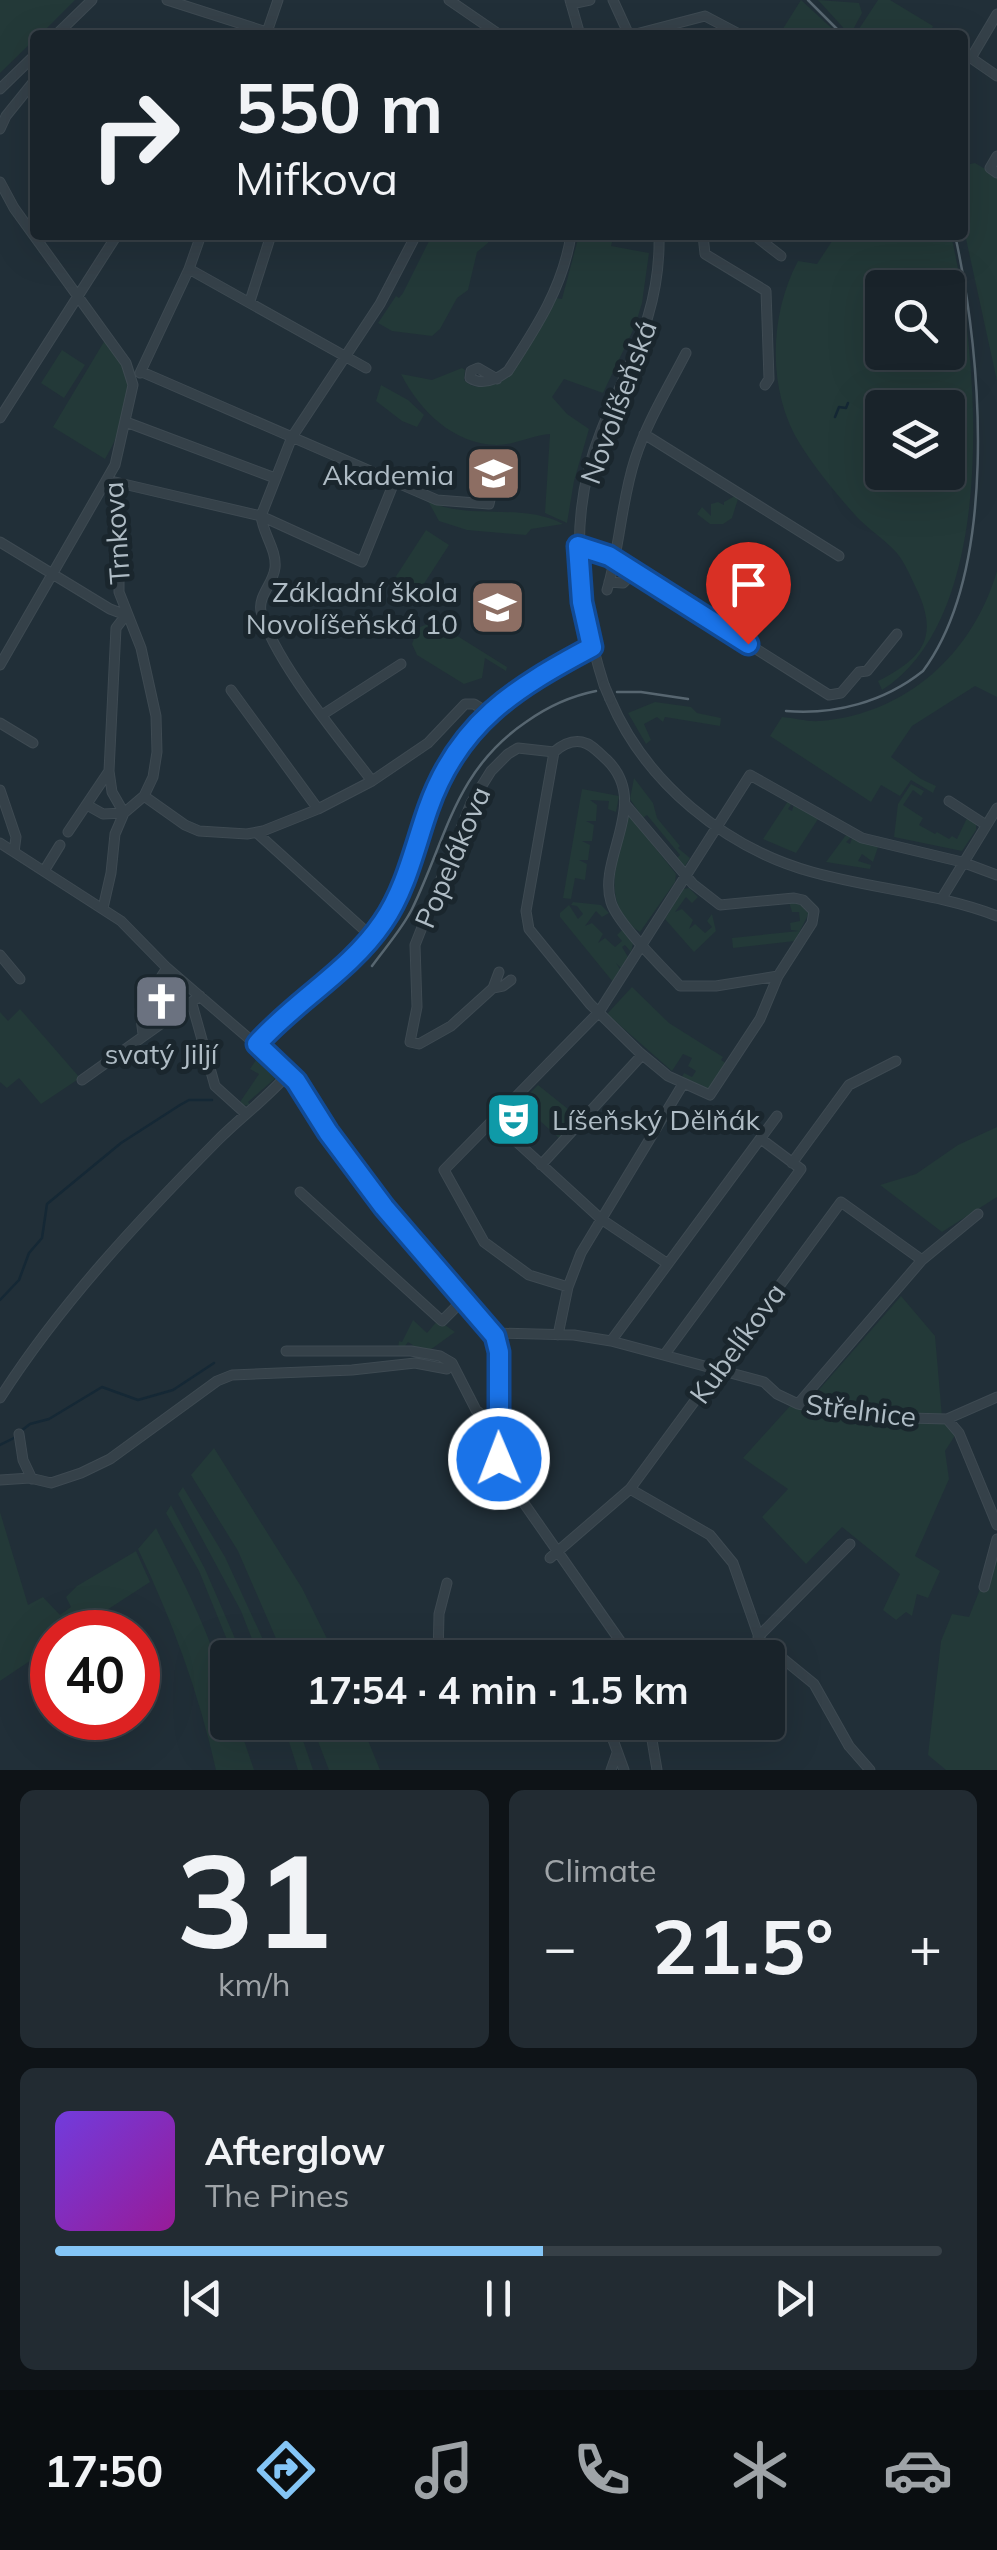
<!DOCTYPE html>
<html lang="en">
<head>
<meta charset="utf-8">
<style>
  body { margin:0; font-family:Mulish,sans-serif; background:#222b32; color:#f1f3f6; height:100vh; display:flex; flex-direction:column; font-size:38px; white-space:nowrap }
  * { box-sizing:border-box; margin:0 }
  p { font-size:32px; color:#9fa4a8 }
  .icon { flex:none; width:55px; height:55px; fill:none; stroke:currentColor; stroke-width:2; stroke-linecap:round; stroke-linejoin:round }
  .map { position:relative; height:1770px; overflow:hidden }
  .panel { display:flex; flex-direction:column; gap:20px; padding:20px; background:#0e1317; flex:1 }
  .panel>* { flex:none }
  .top-card { position:absolute; left:30px; top:30px; width:938px; height:210px; border-radius:10px; box-shadow:0 10px 40px #0002,0 0 0 2px #374047; background:#19232a; color:#f1f3f6; overflow:hidden }
  .buttons { position:absolute; left:865px; top:270px; display:grid; gap:20px }
  .buttons a { display:grid; place-items:center; width:100px; height:100px; border-radius:10px; background:#19232a; box-shadow:0 10px 40px #0002,0 0 0 2px #374047; font-size:50px }
  .speed { position:absolute; left:30px; top:1610px; display:flex; gap:20px; font-size:50px; font-weight:700; text-align:center }
  .speed>* { display:grid; place-content:center; width:130px; height:130px; border-radius:50%; background:#19232a; box-shadow:0 10px 40px #0002,0 0 0 2px #374047; line-height:1 }
  .speed .limit { border:15px solid #d22; background:#fff; color:#111 }
  .pin { position:absolute; display:grid; place-items:center; width:85px; height:85px; color:#fff; margin:-102px -42px; border-radius:50% 50% 50% 0; rotate:-45deg; box-shadow:0 0 10px #0007 }
  .pin .icon { rotate:45deg }
  .me { position:absolute; width:110px; margin:-55px; rotate:359deg; stroke-linejoin:round; filter:drop-shadow(0 0 8px #0008) }
  .turn { display:flex; align-items:center; gap:35px; height:210px; padding:0 40px; font-size:45px }
  .turn .icon { width:130px; height:130px; stroke-width:2.5 }
  .turn b { display:block; font-size:70px; line-height:85px }
  .big { font-size:75px; font-weight:700; line-height:1.1 }
  .panel .widget { flex:1; display:flex; flex-direction:column; justify-content:center; gap:15px; min-width:0; padding:0 35px; border-radius:15px; background:#222b32 }
  .panel .dial { align-items:center; gap:0 }
  .dial b { font-size:130px; line-height:1 }
  .song { display:flex; align-items:center; gap:30px }
  .cover { width:120px; height:120px; border-radius:15px; background:linear-gradient(135deg,hsl(260 70% 55%),hsl(300 70% 35%)) }
  .played { height:10px; border-radius:5px; background:linear-gradient(90deg,#84c5f6 55%,#374047 55%) }
  .keys { display:flex; justify-content:space-around; direction:ltr }
  .heat { display:flex; justify-content:space-between; align-items:center; font-size:55px; direction:ltr }
  .panel .tiles { flex:1; display:grid; gap:20px; grid-template-columns:1fr 1fr }
  .widget:last-child { grid-column:span 2 }
  .trip { position:absolute; left:210px; top:1640px; width:575px; height:100px; border-radius:10px; background:#19232a; box-shadow:0 10px 40px #0002,0 0 0 2px #374047; font-weight:700; line-height:100px; text-align:center }
  .menu { display:flex; height:160px; justify-content:space-around; align-items:center; background:#0a0e11; color:#9fa4a8 }
  .menu .icon { width:70px; height:70px }
  .menu .on { color:#84c5f6 }
  .menu b { font-size:45px; color:#f1f3f6 }
  .map>svg:first-child { display:block }
  .green { fill:#233938; fill-rule:evenodd }
  .lines { fill:none; stroke-linecap:round; stroke-linejoin:round }
  .stream { stroke:#152835; stroke-width:2.5 }
  .minor-casing { stroke:#3e4a52; stroke-width:11 }
  .minor { stroke:#354149; stroke-width:9 }
  .tram { stroke:#576670; stroke-width:2.5 }
  .minor-bridge-casing { stroke:#3e4a52; stroke-width:11; stroke-linecap:butt }
  .minor-bridge { stroke:#354149; stroke-width:9 }
  .route-casing { stroke:#114b97; stroke-width:25 }
  .route { stroke:#1a73e8; stroke-width:18 }
  .labels { text-anchor:middle; dominant-baseline:central; stroke-width:10; stroke-linejoin:round; paint-order:stroke }
  .street-label { font-size:28px; fill:#afbcc5; stroke:#1a262d }
  .poi-label { font-size:28px; fill:#afbcc5; stroke:#1a262d; text-anchor:end }
</style>
</head>
<body>
<div class="map">
<svg width="997" height="1770" viewBox="0 0 997 1770">
  <rect width="100%" height="100%" fill="#212f38"/>
  <path class="green" d="M0 0H75L40 35H35V39L0 73Z
    M801 0 839 35H779Z
    M818 0 859 3 862 13 850 35Z
    M878 0H890L933 26 929 35H855Z
    M975 163 997 176V381L963 225 962 166Z
    M432 235H490L488 243 477 252 468 290 457 298 440 329 432 336 392 331 378 323 396 296 399 298 403 293Z
    M579 235H614L611 246 649 253 642 303 635 326 603 393 564 379 552 397 567 414 589 429 574 481 567 523 545 513 550 434C533 435 515 445 497 445 453 444 420 411 401 374L432 380 462 368 465 370 464 380C495 412 544 321 556 298L562 299Z
    M836 235H951C982 369 997 618 882 690L878 681C921 659 939 639 918 592 911 578 906 564 896 552 884 539 868 529 856 516 837 495 815 468 800 444 767 391 769 315 798 261L817 264ZM882 288H948V352H882ZM882 408H948V472H882Z
    M105 340C113 350 124 362 128 373 135 398 117 439 105 459L53 427Z
    M62 350 85 365 64 398 41 383Z
    M381 385 408 400 424 415 417 427 402 421 376 401Z
    M735 496 738 499 732 518 723 524H710L697 514 702 507 711 516V504L718 502 724 505V502Z
    M428 501C469 521 521 502 563 524L531 529 526 535 467 530 439 521Z
    M426 530 449 545 418 593 412 597 393 581Z
    M997 571V697L975 686 912 726 891 757 921 779 936 786 933 793 911 780 900 796 881 785 871 802 770 736 782 717C796 718 807 722 820 721 907 714 973 653 997 571Z
    M427 617 507 667 506 671 485 658 482 678 464 684 417 655 412 644 418 628 430 623 425 619Z
    M655 702 691 707 697 713 721 718 720 726 665 717 663 722 657 717 644 724 651 740 646 744 628 713Z
    M634 778 653 803 657 818 680 846 678 848 690 858 685 866 676 859 680 855 647 815 643 818 630 799Z
    M911 784 924 791 921 796 913 790 903 805 923 818 919 825 935 834 937 832 949 839 952 836 957 839 967 818 976 824V830L962 851 894 837 898 804Z
    M582 789 619 796 616 812 608 809 609 801 590 800 597 805 596 821H586L594 825 592 841H582L590 845 588 860H579L587 864 585 880 575 878 571 899 563 898Z
    M788 801 792 803 788 809 792 811 794 804 818 819 796 853 763 839Z
    M630 816 676 874 675 882 640 932C598 903 619 859 626 817Z
    M846 835 851 837 846 842 850 844 852 838 878 847 873 862 862 854 858 861 871 865 870 869 826 862Z
    M689 888 698 897 692 903 686 897 675 912 682 909 693 920 689 929 695 924 705 933 712 927 707 921 712 914 716 931 694 952 665 919 683 889Z
    M573 902 601 905 609 913 602 917 596 911 585 926 592 923 603 934 598 943 605 938 615 947 622 941 617 935 623 929 633 943 631 952 625 945 622 947 628 957 621 968 616 963 620 969 613 982 560 917V913L569 905 578 919 583 914 577 906 571 905Z
    M789 902 802 904 809 913 795 941 733 948 732 938 799 931 791 930 790 923 800 921 799 912H792Z
    M167 975 187 992 189 1002 146 1028 145 1004Z
    M632 987 669 1023 723 1057 721 1060 729 1065 710 1091 682 1077 684 1073 692 1077 696 1071 688 1066 692 1058 683 1054 672 1071 607 1014Z
    M20 1009 80 1078 41 1104 19 1078 7 1088 0 1082V1012L8 1021Z
    M260 1054 278 1070 279 1075 248 1102 250 1105 243 1106 240 1102 259 1074 250 1069Z
    M538 1085 578 1117 559 1138 520 1103Z
    M997 1127V1197L942 1232 880 1185 916 1174 958 1145Z
    M901 1296 935 1336 942 1417 956 1434 945 1451 949 1479 915 1556 940 1571 928 1598 917 1594 912 1616 906 1612 896 1620 883 1610 900 1574 842 1527 806 1564 762 1517 788 1489 743 1458 791 1405 803 1408Z
    M413 1320 427 1333 438 1320 455 1332 430 1350 410 1349 413 1345 408 1342 403 1349H398L399 1341 402 1342Z
    M214 1448 302 1588 336 1657H284L238 1551 191 1475Z
    M183 1487 225 1557 271 1657H259L241 1611 178 1494Z
    M171 1505 205 1569 243 1657H234L199 1571 166 1513Z
    M0 1512 28 1605 43 1597 60 1615 71 1607 66 1597 77 1586 136 1551 150 1582 73 1632H52V1646L0 1681Z
    M156 1528C183 1582 228 1663 228 1722L238 1723 254 1770H216C199 1693 172 1620 138 1549Z
    M997 1546V1770H946L928 1755 941 1641 952 1614 969 1617Z
    M283 1723H297L313 1770H298Z
    M311 1723H361L380 1770H329Z"/>
  <g class="lines">
    <path class="stream" d="M835 417 839 407 846 408 848 403
      M0 1300 19 1280 29 1253 42 1238 47 1204 121 1143 180 1105 189 1100H212
      M21 1431 30 1424 49 1419 102 1387 138 1400 173 1390 214 1363
      M0 1445 16 1437"/>
    <defs>
      <path id="minor" d="M167 0 276 35
        M449 0 500 35
        M570 0 580 35
        M613 0 629 35
        M571 4 590 0
        M997 14 971 58 997 76
        M56 35 92 0
        M266 35 278 0
        M632 35 705 16 741 35
        M0 89 35 55
        M0 129 6 116 35 80
        M997 156 990 168 997 173
        M0 182 14 208 126 363 133 385 115 465 0 665
        M703 235 705 254 766 291 769 379 765 385
        M754 235 781 256
        M189 269 366 368
        M250 301 271 235
        M142 372 437 500 489 504 491 495
        M140 373 189 269 201 235
        M497 379 478 368 471 371 470 378C483 386 496 380 508 371 536 328 563 287 571 235
        M0 418 117 235
        M126 422 275 478
        M644 434 839 556
        M115 482 261 516 362 562 395 480
        M261 516 292 437 380 304 416 235
        M261 516C263 534 277 550 275 568 273 584 258 596 261 611 273 660 341 740 372 781
        M0 542 110 609 126 615
        M578 546 609 556 829 695 841 693 859 672 867 671 897 634
        M609 582 623 583 634 572
        M607 590C620 547 621 502 635 459 647 422 668 388 686 353
        M604 685C577 600 567 516 601 431 629 362 661 313 659 235
        M231 690 318 809
        M610 699C645 782 725 848 812 872 873 889 937 893 997 916
        M322 715 401 664
        M0 723 33 743
        M554 752 526 911 529 929 590 1004 639 1052 668 1076 710 1095 760 1019 778 976 812 923 814 911 803 900 794 898 720 905 693 884 625 804
        M554 752C562 745 571 740 582 742 592 744 599 753 607 760 651 803 597 858 611 902 617 923 663 968 680 986H716L778 976
        M0 790 16 837 14 852
        M144 796 185 825 199 831 247 834 263 831 318 809 372 781 428 743 465 704H474L487 712
        M949 801 986 825
        M87 805 103 814 124 813 112 792 109 771
        M68 832 109 771 116 628 126 615
        M257 833 372 937
        M0 843 121 921 167 968 289 1073 384 1207 493 1333C515 1379 480 1436 514 1489L632 1658
        M44 871 60 845
        M942 898 997 808
        M103 908 111 873 115 834 124 813 144 796 153 777 157 752 156 716 141 648 119 592V485
        M0 955 20 979
        M499 972 493 988 503 986 511 980
        M493 988 451 1026 419 1044 410 1042 417 1007 415 945 471 803 491 771 508 754 518 748 554 752
        M192 1004 215 1086 246 1114
        M143 1034 140 1010 167 968
        M257 1045C294 1000 351 971 383 922 405 888 415 846 428 809 458 723 515 688 591 647
        M82 1080 200 996
        M495 1122 601 1219 668 1264
        M792 1163 849 1085 896 1061
        M541 1165 642 1055
        M300 1192 442 1321 464 1299
        M568 1287 529 1275 484 1242 444 1170 599 1012 750 775 862 838 962 862 997 875
        M493 1333 574 1335 611 1341 764 1382 777 1394 798 1404 870 1417 947 1419 997 1397
        M558 1335 568 1287 581 1253 683 1084
        M611 1341 777 1116
        M286 1351H411L440 1356 452 1363 476 1410 498 1428
        M665 1354 801 1169 761 1139
        M0 1398C61 1303 138 1221 217 1141 240 1118 267 1098 289 1073
        M798 1404 922 1260 978 1214
        M947 1419 959 1433 997 1525
        M19 1434 23 1460 32 1479
        M0 1480 30 1478 51 1483 81 1473 110 1459 217 1381 232 1375 352 1370 415 1363 447 1369
        M630 1489 710 1535 733 1563 760 1640 814 1684 849 1746 870 1770
        M550 1558 630 1489 841 1202 922 1260
        M984 1587 997 1539
        M758 1637 850 1544
        M438 1658 439 1614 447 1583
        M610 1722 608 1726 624 1770
        M649 1722 657 1770
        M611 1770 617 1753"/>
    </defs>
    <use href="#minor" class="minor-casing"/>
    <use href="#minor" class="minor"/>
    <path class="tram" d="M808 0 843 35
      M617 692H641L688 699
      M786 711C835 715 884 702 923 671 997 571 984 365 955 235
      M372 966C385 948 402 929 412 909 447 837 455 770 526 722 547 707 571 696 596 691"/>
    <defs>
      <path id="minor-bridge" d="M604 685 610 699"/>
    </defs>
    <use href="#minor-bridge" class="minor-bridge-casing"/>
    <use href="#minor-bridge" class="minor-bridge"/>
  </g>
  <g class="lines">
    <defs>
      <path id="route" d="M499 1459V1352L495 1336 384 1207 328 1132 296 1081 257 1044C295 1001 350 971 383 922 406 889 415 846 428 809 458 723 515 688 592 647L582 602 578 546 609 556 748 644"/>
    </defs>
    <use href="#route" class="route-casing"/>
    <use href="#route" class="route"/>
  </g>
  <defs>
    <symbol id="school-square" viewBox="-11 -11 22 22"><rect x="-9" y="-9" width="18" height="18" rx="4" fill="#8d6e63" stroke="#1a262d"/><path d="M0-5L7-2L0 1L-7-2ZM-4 1L0 2.5L4 1V4Q0 6-4 4Z" fill="#fff"/></symbol>
    <symbol id="church-square" viewBox="-11 -11 22 22"><rect x="-9" y="-9" width="18" height="18" rx="4" fill="#6b7280" stroke="#1a262d"/><path d="M-1.2-6h2.4v3.5h3.3v2.4h-3.3V6h-2.4V-.1h-3.3v-2.4h3.3Z" fill="#fff"/></symbol>
    <symbol id="theatre-square" viewBox="-11 -11 22 22"><rect x="-9" y="-9" width="18" height="18" rx="4" fill="#0f9aa8" stroke="#1a262d"/><path d="M-5-5.5Q0-4 5-5.5V0Q5 5 0 6Q-5 5-5 0ZM-3.3-2.5H-1v1.5H-3.3ZM1-2.5H3.3v1.5H1ZM-2.8 1Q0 5.5 2.8 1Z" fill="#fff"/></symbol>
  </defs>
  <g fill-rule="evenodd">
    <use href="#school-square" x="462" y="442" width="63" height="63"/>
    <use href="#school-square" x="466" y="576" width="63" height="63"/>
    <use href="#church-square" x="130" y="970" width="63" height="63"/>
    <use href="#theatre-square" x="482" y="1088" width="63" height="63"/>
  </g>
  <g class="labels">
    <g class="street-label">
      <text transform="translate(618 402) rotate(-70)">Novolíšeňská</text>
      <text transform="translate(116 533) rotate(-94)">Trnkova</text>
      <text transform="translate(452 857) rotate(-67)">Popelákova</text>
      <text transform="translate(737 1343) rotate(-54)">Kubelíkova</text>
      <text transform="translate(861 1410) rotate(7)">Střelnice</text>
    </g>
    <g class="poi-label">
      <text x="454" y="474">Akademia</text>
      <text x="458" y="591">Základní škola<tspan x="458" dy="32">Novolíšeňská 10</tspan></text>
      <text x="161" y="1053" text-anchor="middle">svatý Jiljí</text>
      <text x="552" y="1119" text-anchor="start">Líšeňský Dělňák</text>
    </g>
  </g>
</svg>
<div class="buttons">
<a><svg class="icon" aria-label="search" viewBox="0 0 24 24"><circle cx="10" cy="10" r="6"/><path d="M15 15l6 6"/></svg></a>
<a><svg class="icon" aria-label="layers" viewBox="0 0 24 24"><path d="M12 4l9 5-9 5-9-5zM3 14l9 5 9-5"/></svg></a>
</div>
<div class="speed"><div class="limit">40</div></div>
<div class="pin" style="left:748px;top:644px;background:#d93025"><svg class="icon" aria-label="arrive" viewBox="0 0 24 24"><path d="M6 21V4h12l-3 4 3 4H6"/></svg></div>
<svg class="me" style="left:499px;top:1459px" viewBox="-20 -20 40 40"><circle r="17" fill="#1a73e8" stroke="#fff" stroke-width="3"/><path d="M0-11L8 9 0 5-8 9z" fill="#fff"/></svg>
<div class="trip">17:54 · 4 min · 1.5 km</div>
<div class="top-card">
<div class="turn"><svg class="icon" aria-label="right" viewBox="0 0 24 24"><path d="M7 20v-9h11M14 6l5 5-5 5"/></svg><div><b>550 m</b>Mifkova</div></div>
</div>
</div>
<section class="panel">
<div class="tiles">
<div class="widget dial"><b>31</b><p>km/h</p></div>
<div class="widget"><p>Climate</p>
<div class="heat"><a>−</a><b class="big">21.5°</b><a>+</a></div>
</div>
<div class="widget">
<div class="song"><i class="cover"></i><div><b>Afterglow</b><p>The Pines</p></div></div>
<div class="played"></div>
<div class="keys"><svg class="icon" aria-label="previous" viewBox="0 0 24 24"><path d="M18 5L8 12l10 7zM5 5v14"/></svg><svg class="icon" aria-label="pause" viewBox="0 0 24 24"><path d="M8 5v14M16 5v14"/></svg><svg class="icon" aria-label="next" viewBox="0 0 24 24"><path d="M6 5l10 7-10 7zM19 5v14"/></svg></div>
</div>
</div>
</section>
<nav class="menu">
<b>17:50</b>
<svg class="icon on" aria-label="directions" viewBox="0 0 24 24"><path d="M12 3l9 9-9 9-9-9zM9 14v-3h6M13 9l2 2-2 2"/></svg>
<svg class="icon" aria-label="music" viewBox="0 0 24 24"><path d="M9 18V5l10-2v13"/><circle cx="6" cy="18" r="3"/><circle cx="16" cy="16" r="3"/></svg>
<svg class="icon" aria-label="phone" viewBox="0 0 24 24"><path d="M5 4h4l2 5-3 2q2 4 5 5l2-3 5 2v4C11 20 4 13 5 4z"/></svg>
<svg class="icon" aria-label="climate" viewBox="0 0 24 24"><path d="M12 3v18M4 7l16 10M4 17L20 7"/></svg>
<svg class="icon" aria-label="car" viewBox="0 0 24 24"><path d="M5 17H2v-5l4-1 3-4h7l3 4 3 1v5h-3M9 17h6M6 11h13"/><circle cx="7" cy="17" r="2"/><circle cx="17" cy="17" r="2"/></svg>
</nav>
</body>
</html>
